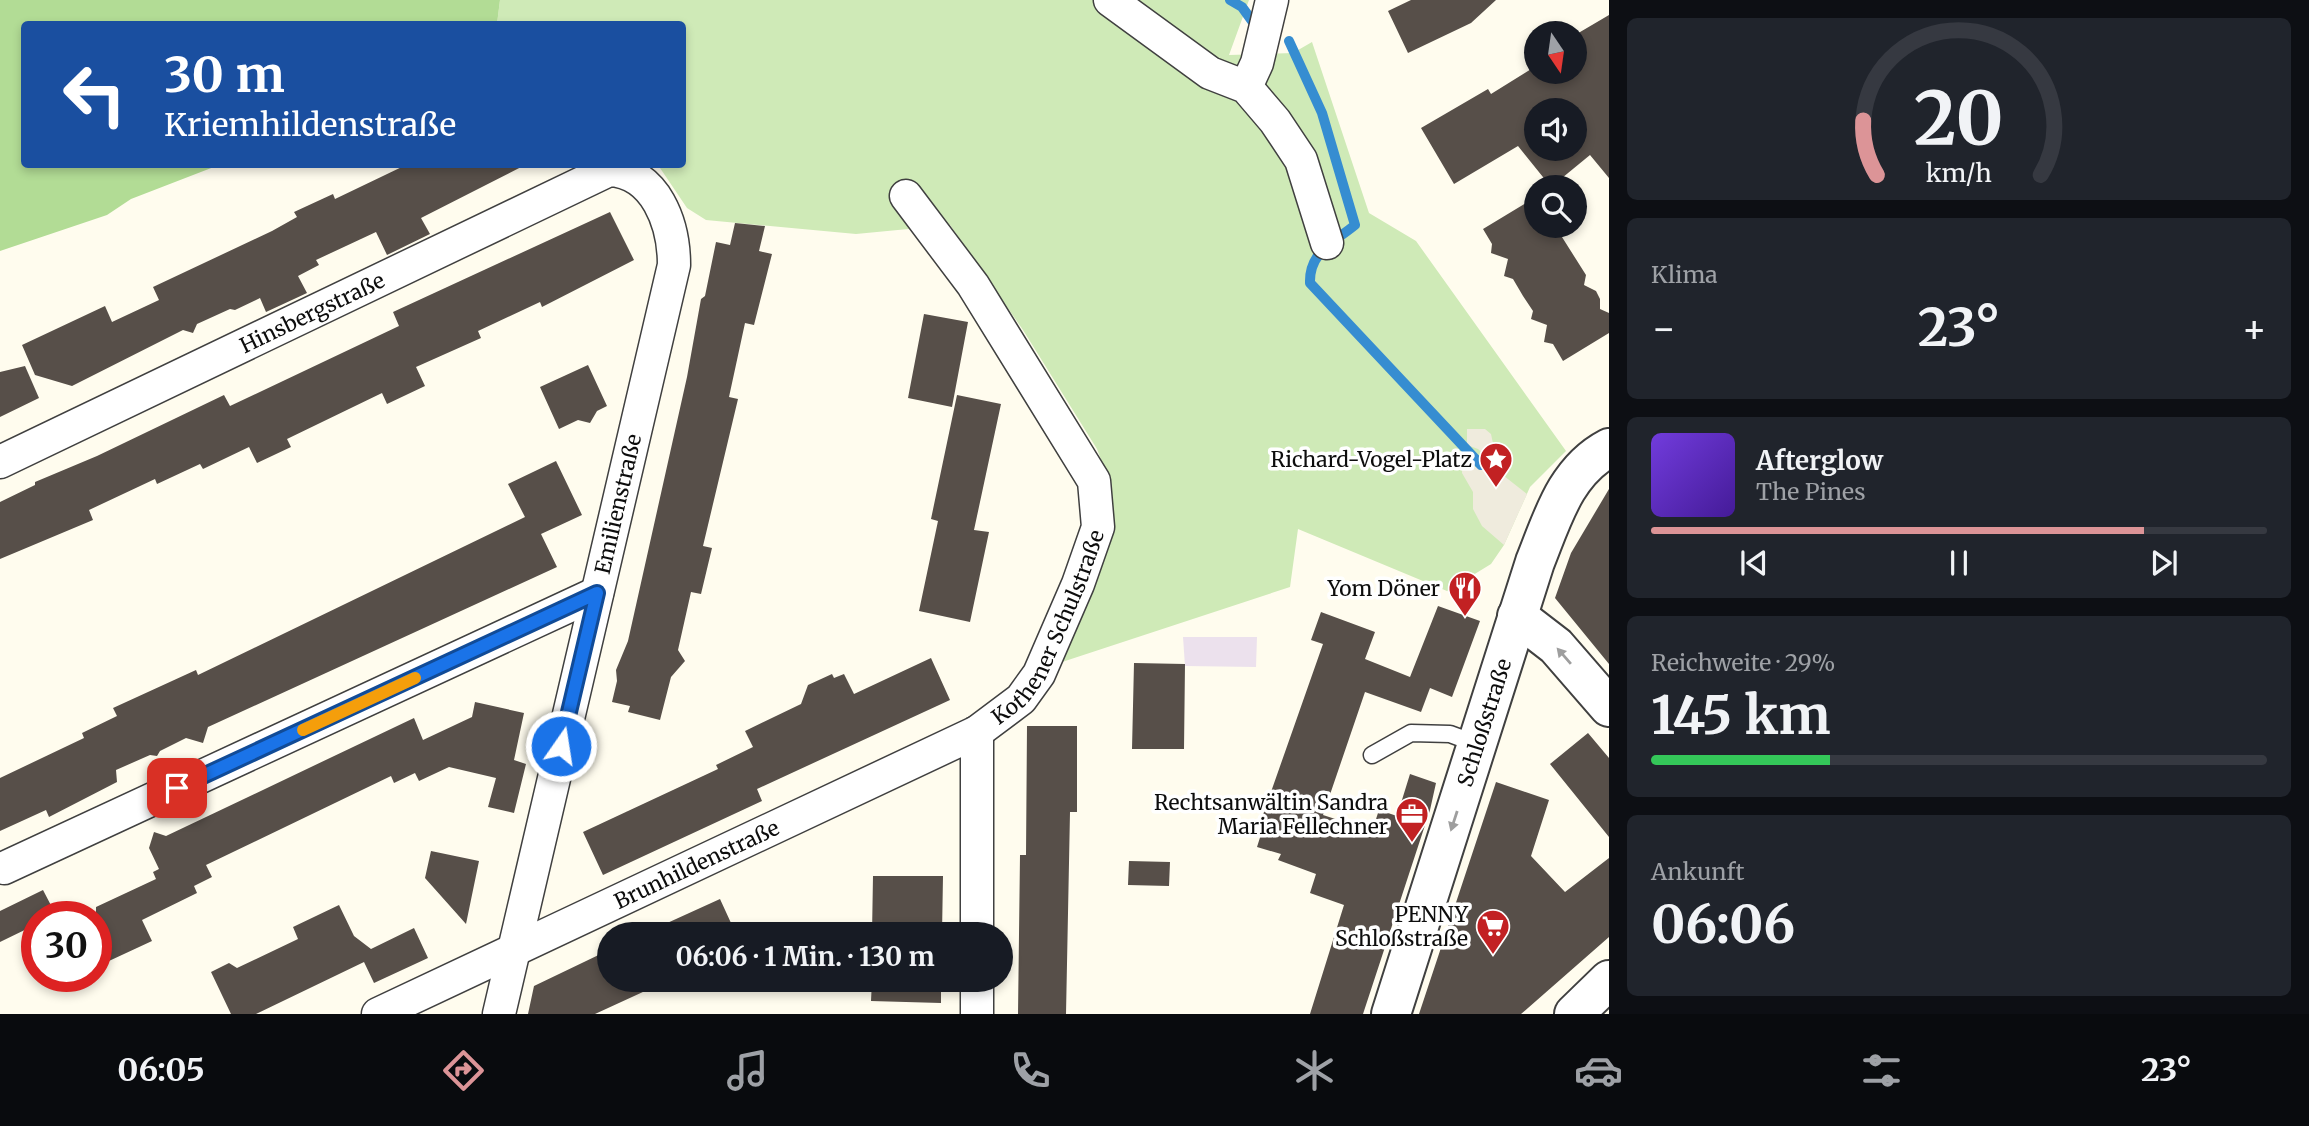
<!DOCTYPE html>
<html lang="de">
<head>
<meta charset="utf-8">
<style>
  body { margin:0; font-family:Merriweather,serif; background:#20242c; color:#f1f3f6; height:100vh; display:flex; flex-direction:column; font-size:26px; white-space:nowrap }
  * { box-sizing:border-box; margin:0 }
  p { font-size:23px; color:#9ea1a6 }
  .icon { flex:none; width:38px; height:38px; fill:none; stroke:currentColor; stroke-width:2; stroke-linecap:round; stroke-linejoin:round }
  .map { position:relative; flex:1; overflow:hidden }
  .sheet { display:flex; flex-direction:column; gap:18px; padding:18px; background:#0d0f14; width:700px }
  .sheet>* { flex:none }
  .hud { position:absolute; left:21px; top:21px; width:665px; height:147px; border-radius:7px; box-shadow:0 4px 10px #0003; background:#1a4fa0; color:#fff; overflow:hidden }
  .needle { width:46px; rotate:167deg }
  .controls { position:absolute; left:1524px; top:21px; display:grid; gap:14px }
  .controls a { display:grid; place-items:center; width:63px; height:63px; border-radius:50%; background:#171b24; box-shadow:0 4px 10px #0003; font-size:35px }
  .speed { position:absolute; left:21px; top:901px; display:flex; gap:14px; font-size:35px; font-weight:700; text-align:center }
  .speed>* { display:grid; place-content:center; width:91px; height:91px; border-radius:50%; background:#171b24; box-shadow:0 4px 10px #0003; line-height:1 }
  .speed .limit { border:10px solid #d22; background:#fff; color:#111 }
  .pin { position:absolute; display:grid; place-items:center; width:60px; height:60px; color:#fff; margin:-30px; border-radius:14px; box-shadow:0 4px 10px #0006 }
  .me { position:absolute; width:77px; margin:-38px; rotate:13deg; stroke-linejoin:round; filter:drop-shadow(0 0 5px #0008) }
  .turn { display:flex; align-items:center; gap:24px; height:147px; padding:0 28px; font-size:32px }
  .turn .icon { width:91px; height:91px; stroke-width:2.5 }
  .turn b { display:block; font-size:49px; line-height:60px }
  .big { font-size:52px; font-weight:700; line-height:1.1 }
  .sheet .widget { flex:1; display:flex; flex-direction:column; justify-content:center; gap:10px; min-width:0; padding:0 24px; border-radius:10px; background:#20242c }
  .sheet .dial { align-items:center; gap:0 }
  .dial svg { height:182px; overflow:visible; fill:none; stroke:#363941; stroke-width:7; stroke-linecap:round; text-anchor:middle }
  .dial text { fill:#f1f3f6; stroke:none }
  .song { display:flex; align-items:center; gap:21px }
  .cover { width:84px; height:84px; border-radius:10px; background:linear-gradient(135deg,hsl(260 70% 55%),hsl(260 70% 35%)) }
  .played { height:7px; border-radius:4px; background:linear-gradient(90deg,#dc9497 80%,#363941 80%) }
  .keys { display:flex; justify-content:space-around; direction:ltr }
  .heat { display:flex; justify-content:space-between; align-items:center; font-size:38px; direction:ltr }
  .charge { height:10px; border-radius:5px; background:linear-gradient(90deg,#34c759 29%,#363941 0) }
  .trip { position:absolute; left:597px; top:922px; width:416px; height:70px; border-radius:35px; background:#171b24; box-shadow:0 4px 10px #0003; font-weight:700; line-height:70px; text-align:center }
  .dock { display:flex; height:112px; justify-content:space-around; align-items:center; background:#090b0e; color:#9ea1a6 }
  .dock .icon { width:49px; height:49px }
  .dock .on { color:#dc9497 }
  .dock b { font-size:32px; color:#f1f3f6 }
  main { display:flex; flex:1; min-height:0 }
  .map>svg:first-child { display:block }
  .industrial { fill:#ece1ed }
  .green { fill:#cfeab7 }
  .forest { fill:#b2dc95 }
  .plaza { fill:#efebdd }
  .lines { fill:none; stroke-linecap:round; stroke-linejoin:round }
  .stream { stroke:#368dd1; stroke-width:10 }
  .building { fill:#574f49; fill-rule:evenodd }
  .service-casing { stroke:#404040; stroke-width:19 }
  .minor-casing { stroke:#404040; stroke-width:35 }
  .tertiary-casing { stroke:#404040; stroke-width:42 }
  .service { stroke:#fff; stroke-width:16 }
  .minor { stroke:#fff; stroke-width:32 }
  .tertiary { stroke:#fff; stroke-width:38 }
  .oneway { fill:#9e9e9e }
  .route-casing { stroke:#114b97; stroke-width:18 }
  .route { stroke:#1a73e8; stroke-width:12 }
  .slow { stroke:#f59e0b; stroke-width:12 }
  .labels { text-anchor:middle; dominant-baseline:central; stroke-width:7; stroke-linejoin:round; paint-order:stroke }
  .street-label { font-size:21px; fill:#0d0d0d; stroke:#fff }
  .poi-label { font-size:21px; fill:#0d0d0d; stroke:#fff; text-anchor:end }
</style>
</head>
<body>
<main>
<div class="map">
<svg width="1609" height="1014" viewBox="0 0 1609 1014">
  <rect width="100%" height="100%" fill="#fffcee"/>
  <path class="industrial" d="M1183 637H1257L1256 667 1185 666Z"/>
  <path class="green" d="M500 0H1249L1229 55 1293 53 1312 42 1369 213 1416 241 1566 451 1530 487 1504 545 1491 564 1447 591 1298 529 1290 587 1056 664 1111 536 1113 503 1108 478 1097 449 1023 330 950 225 856 234 706 220 687 208 658 165 682 164V24H497Z"/>
  <path class="forest" d="M0 0H500L497 24H24V164L219 165 131 199 107 215 0 251Z"/>
  <path class="plaza" d="M1467 429H1485L1491 434 1499 472 1527 494 1504 545 1482 526 1473 509V492L1462 473 1463 452 1475 467 1483 466 1488 458 1478 449 1467 445Z"/>
  <g class="lines">
    <path class="stream" d="M1230 0 1242 7 1255 25
      M1289 41 1322 113 1355 225C1333 243 1309 252 1310 283L1481 465"/>
  </g>
  <path class="building" d="M1411 0H1496L1471 23 1408 53 1388 11Z
    M1609 15V178L1590 155 1551 187 1518 146 1454 184 1421 128 1488 89 1491 94 1536 66V72H1575V35ZM1536 110H1575V149H1536Z
    M408 164H527L421 218 430 234 387 255 376 232 316 260 319 265 298 276 307 293 266 312 260 298 235 310 230 309 197 324 193 333 183 330 72 386 35 375 22 345 105 306 112 322 159 300 153 287 272 231 297 217 294 212 333 194 335 199Z
    M1536 197V226H1555L1586 275 1584 285 1596 291 1600 299V309L1609 313V333L1563 361 1553 344 1544 342 1547 325 1531 319 1533 311 1523 296 1513 279 1504 276 1508 259 1491 253 1492 244 1483 229Z
    M610 212 634 260 542 307 540 302 478 331 481 338 416 367 425 386 387 404 382 393 287 439 291 447 257 463 249 447 203 469 200 464 157 484 155 479 89 510 93 520 0 559V502L35 485V482L97 456 224 395 230 406 399 326 393 312Z
    M735 223 765 226 759 251 772 254 754 325 745 323 729 397 738 399 703 546 712 548 701 594 691 592 678 650 685 661 671 677 660 720 628 712 630 706 612 702 617 681 616 670 628 641 687 377 701 299 705 296 716 242 730 245Z
    M924 314 968 322 952 407 908 398Z
    M588 365 607 406 597 411 590 423 578 420 559 429 540 387Z
    M25 366 39 398 0 417V372Z
    M957 395 1001 404 974 530 989 532 970 622 919 611 938 521 931 519Z
    M556 461 582 515 541 534 557 567 208 727 203 743 186 738 160 751 157 756 150 755 116 770 117 782 49 817 46 810 0 831V778L84 738 82 733 117 716 113 708 196 670 198 675 525 517 508 484Z
    M1609 489V664L1555 598 1571 553Z
    M1438 606 1480 621 1452 697 1430 688 1421 712 1365 692 1323 815 1372 831 1379 810 1397 816 1410 774 1436 783 1430 810 1363 1014H1310L1344 905 1310 893 1316 874 1278 860 1281 854 1257 847 1263 828 1259 826 1323 644 1311 640 1321 612 1375 632 1365 659 1410 677Z
    M931 658 950 700 757 789 762 801 603 875 583 832 718 769 716 765 753 747 745 731 801 704 808 685 832 674 834 678 844 674 854 694Z
    M1134 663 1185 664 1184 749H1132Z
    M475 702 524 713 514 760 526 764 514 813 488 807 496 778 449 767 419 781 415 773 394 783 391 776 206 865 212 877 194 886 197 893 142 920 152 941 96 967V907L156 879 153 872 159 869 149 848 154 832 166 836 414 718 423 740 472 717Z
    M1027 726H1077V812H1070L1066 1014H1018L1020 855H1026Z
    M1588 733 1609 758V837L1550 764Z
    M1496 782 1549 800 1531 856 1565 892 1609 858V937L1521 1014H1419Z
    M431 851 479 861 466 924 425 878Z
    M1129 861 1170 862 1169 886 1128 885Z
    M873 876H943L942 934H872Z
    M43 890 56 915 37 917V924L0 942V911Z
    M720 899 731 923 715 930 716 934H643Z
    M339 905 354 936 371 949 414 928 428 958 374 983 364 962 256 1014H231L211 972 229 963 237 968 298 939 293 927Z
    M609 950V980H669L595 1014H528L534 986Z
    M872 980H941V1003L871 1001Z"/>
  <g class="lines">
    <defs>
      <path id="service" d="M1372 755 1411 733 1450 734 1477 744"/>
      <g id="minor">
        <path d="M1110 0 1210 73 1246 87 1275 121 1301 160 1327 243"/>
        <path d="M1246 87 1257 63 1272 0"/>
        <path id="s1" d="M0 462 609 170C656 172 674 224 674 265L499 1014"/>
        <path d="M4 868 597 593"/>
        <path d="M977 934V732"/>
        <path id="s2" d="M378 1014 977 732 1021 699 1039 674 1078 584 1098 527 1094 481 973 285 906 196"/>
        <path d="M977 1014V980"/>
      </g>
      <g id="tertiary">
        <path d="M1517 616 1556 646 1609 707"/>
        <path id="s3" d="M1391 1014 1535 562C1552 520 1565 471 1609 448"/>
        <path d="M1574 1014 1609 980"/>
      </g>
    </defs>
    <use href="#service" class="service-casing"/>
    <use href="#minor" class="minor-casing"/>
    <use href="#tertiary" class="tertiary-casing"/>
    <use href="#service" class="service"/>
    <use href="#minor" class="minor"/>
    <use href="#tertiary" class="tertiary"/>
  </g>
  <defs><path id="oneway-solid" d="M-6-.8H1V-3.2L6.5 0L1 3.2V.8H-6Z" transform="scale(1.75)"/></defs>
  <g class="oneway">
    <use href="#oneway-solid" transform="translate(1564 656) rotate(-131)"/>
    <use href="#oneway-solid" transform="translate(1454 821) rotate(108)"/>
  </g>
  <g class="lines">
    <defs>
      <path id="route" d="M177 788 597 593 561 746"/>
    </defs>
    <use href="#route" class="route-casing"/>
    <use href="#route" class="route"/>
    <path class="slow" d="M303 730 415 678"/>
  </g>
  <defs>
    <symbol id="sight-pin" viewBox="-11 -11 22 30"><path d="M0 17L-7.5 6A9.5 9.5 0 1 1 7.5 6Z" fill="#c22123" stroke="#fff"/><path d="M0-6L1.8-2.2L6-1.7L2.9 1.2L3.7 5.4L0 3.3L-3.7 5.4L-2.9 1.2L-6-1.7L-1.8-2.2Z" fill="#fff"/></symbol>
    <symbol id="restaurant-pin" viewBox="-11 -11 22 30"><path d="M0 17L-7.5 6A9.5 9.5 0 1 1 7.5 6Z" fill="#c22123" stroke="#fff"/><path d="M-5-6h1v4h1v-4h1v4h1v-4h1v5L-1.5 .5V6h-2V.5L-5-1ZM5-6V6H3V1.5H1.5Q1.5-4 5-6Z" fill="#fff"/></symbol>
    <symbol id="office-pin" viewBox="-11 -11 22 30"><path d="M0 17L-7.5 6A9.5 9.5 0 1 1 7.5 6Z" fill="#c22123" stroke="#fff"/><path d="M-6-3h4V-5.5h4V-3h4V5H-6ZM-1-4.5V-3h2v-1.5ZM-6 0V1H6V0Z" fill="#fff"/></symbol>
    <symbol id="supermarket-pin" viewBox="-11 -11 22 30"><path d="M0 17L-7.5 6A9.5 9.5 0 1 1 7.5 6Z" fill="#c22123" stroke="#fff"/><path d="M-6-5.5h2.5l.6 2H6L4.5 2H-2.5L-4.4-4H-6ZM-1.5 3.2a1.3 1.3 0 1 0 .1 0ZM3 3.2a1.3 1.3 0 1 0 .1 0Z" fill="#fff"/></symbol>
  </defs>
  <g fill-rule="evenodd">
    <use href="#sight-pin" x="1477" y="440" width="38" height="52"/>
    <use href="#restaurant-pin" x="1446" y="569" width="38" height="52"/>
    <use href="#office-pin" x="1393" y="795" width="38" height="52"/>
    <use href="#supermarket-pin" x="1474" y="907" width="38" height="52"/>
  </g>
  <g class="labels">
    <g class="street-label">
      <text stroke="none"><textPath href="#s1" startOffset="346">Hinsbergstraße</textPath></text>
      <text transform="translate(618 504) rotate(-77)">Emilienstraße</text>
      <text stroke="none"><textPath href="#s2" startOffset="793">Kothener Schulstraße</textPath></text>
      <text stroke="none"><textPath href="#s3" startOffset="306">Schloßstraße</textPath></text>
      <text stroke="none"><textPath href="#s2" startOffset="352">Brunhildenstraße</textPath></text>
    </g>
    <g class="poi-label">
      <text x="1472" y="459">Richard-Vogel-Platz</text>
      <text x="1440" y="588">Yom Döner</text>
      <text x="1388" y="802">Rechtsanwältin Sandra<tspan x="1388" dy="24">Maria Fellechner</tspan></text>
      <text x="1468" y="914">PENNY<tspan x="1468" dy="24">Schloßstraße</tspan></text>
    </g>
  </g>
</svg>
<div class="controls">
<a><svg class="needle" viewBox="-14 -14 28 28"><path d="M0-13l5 13h-10z" fill="#e53935"/><path d="M0 13l5-13h-10z" fill="#9ea1a6"/></svg></a>
<a><svg class="icon" aria-label="sound" viewBox="0 0 24 24"><path d="M4 9h4l5-4v14l-5-4H4zM17 9q2 3 0 6"/></svg></a>
<a><svg class="icon" aria-label="search" viewBox="0 0 24 24"><circle cx="10" cy="10" r="6"/><path d="M15 15l6 6"/></svg></a>
</div>
<div class="speed"><div class="limit">30</div></div>
<div class="pin" style="left:177px;top:788px;background:#d93025"><svg class="icon" aria-label="arrive" viewBox="0 0 24 24"><path d="M6 21V4h12l-3 4 3 4H6"/></svg></div>
<svg class="me" style="left:561px;top:746px" viewBox="-20 -20 40 40"><circle r="17" fill="#1a73e8" stroke="#fff" stroke-width="3"/><path d="M0-11L8 9 0 5-8 9z" fill="#fff"/></svg>
<div class="trip">06:06 · 1 Min. · 130 m</div>
<div class="hud">
<div class="turn"><svg class="icon" aria-label="left" viewBox="0 0 24 24"><path d="M17 20v-9H6M10 6l-5 5 5 5"/></svg><div><b>30 m</b>Kriemhildenstraße</div></div>
</div>
</div>
<section class="sheet">
<div class="widget dial"><svg viewBox="0 0 100 80">
<path d="M14 69A42 42 0 1 1 86 69"/>
<path d="M14 69A42 42 0 0 1 8 45" stroke="#dc9497"/>
<text x="50" y="56" font-size="32" font-weight="700">20</text>
<text x="50" y="72" font-size="11">km/h</text>
</svg></div>
<div class="widget"><p>Klima</p>
<div class="heat"><a>−</a><b class="big">23°</b><a>+</a></div>
</div>
<div class="widget">
<div class="song"><i class="cover"></i><div><b>Afterglow</b><p>The Pines</p></div></div>
<div class="played"></div>
<div class="keys"><svg class="icon" aria-label="previous" viewBox="0 0 24 24"><path d="M18 5L8 12l10 7zM5 5v14"/></svg><svg class="icon" aria-label="pause" viewBox="0 0 24 24"><path d="M8 5v14M16 5v14"/></svg><svg class="icon" aria-label="next" viewBox="0 0 24 24"><path d="M6 5l10 7-10 7zM19 5v14"/></svg></div>
</div>
<div class="widget"><p>Reichweite · 29%</p><b class="big">145 km</b><div class="charge"></div></div>
<div class="widget"><p>Ankunft</p><b class="big">06:06</b></div>
</section>
</main>
<nav class="dock">
<b>06:05</b>
<svg class="icon on" aria-label="directions" viewBox="0 0 24 24"><path d="M12 3l9 9-9 9-9-9zM9 14v-3h6M13 9l2 2-2 2"/></svg>
<svg class="icon" aria-label="music" viewBox="0 0 24 24"><path d="M9 18V5l10-2v13"/><circle cx="6" cy="18" r="3"/><circle cx="16" cy="16" r="3"/></svg>
<svg class="icon" aria-label="phone" viewBox="0 0 24 24"><path d="M5 4h4l2 5-3 2q2 4 5 5l2-3 5 2v4C11 20 4 13 5 4z"/></svg>
<svg class="icon" aria-label="climate" viewBox="0 0 24 24"><path d="M12 3v18M4 7l16 10M4 17L20 7"/></svg>
<svg class="icon" aria-label="car" viewBox="0 0 24 24"><path d="M5 17H2v-5l4-1 3-4h7l3 4 3 1v5h-3M9 17h6M6 11h13"/><circle cx="7" cy="17" r="2"/><circle cx="17" cy="17" r="2"/></svg>
<svg class="icon" aria-label="filters" viewBox="0 0 24 24"><path d="M4 7h16M4 17h16"/><circle cx="9" cy="7" r="2"/><circle cx="15" cy="17" r="2"/></svg>
<b>23°</b>
</nav>
</body>
</html>
